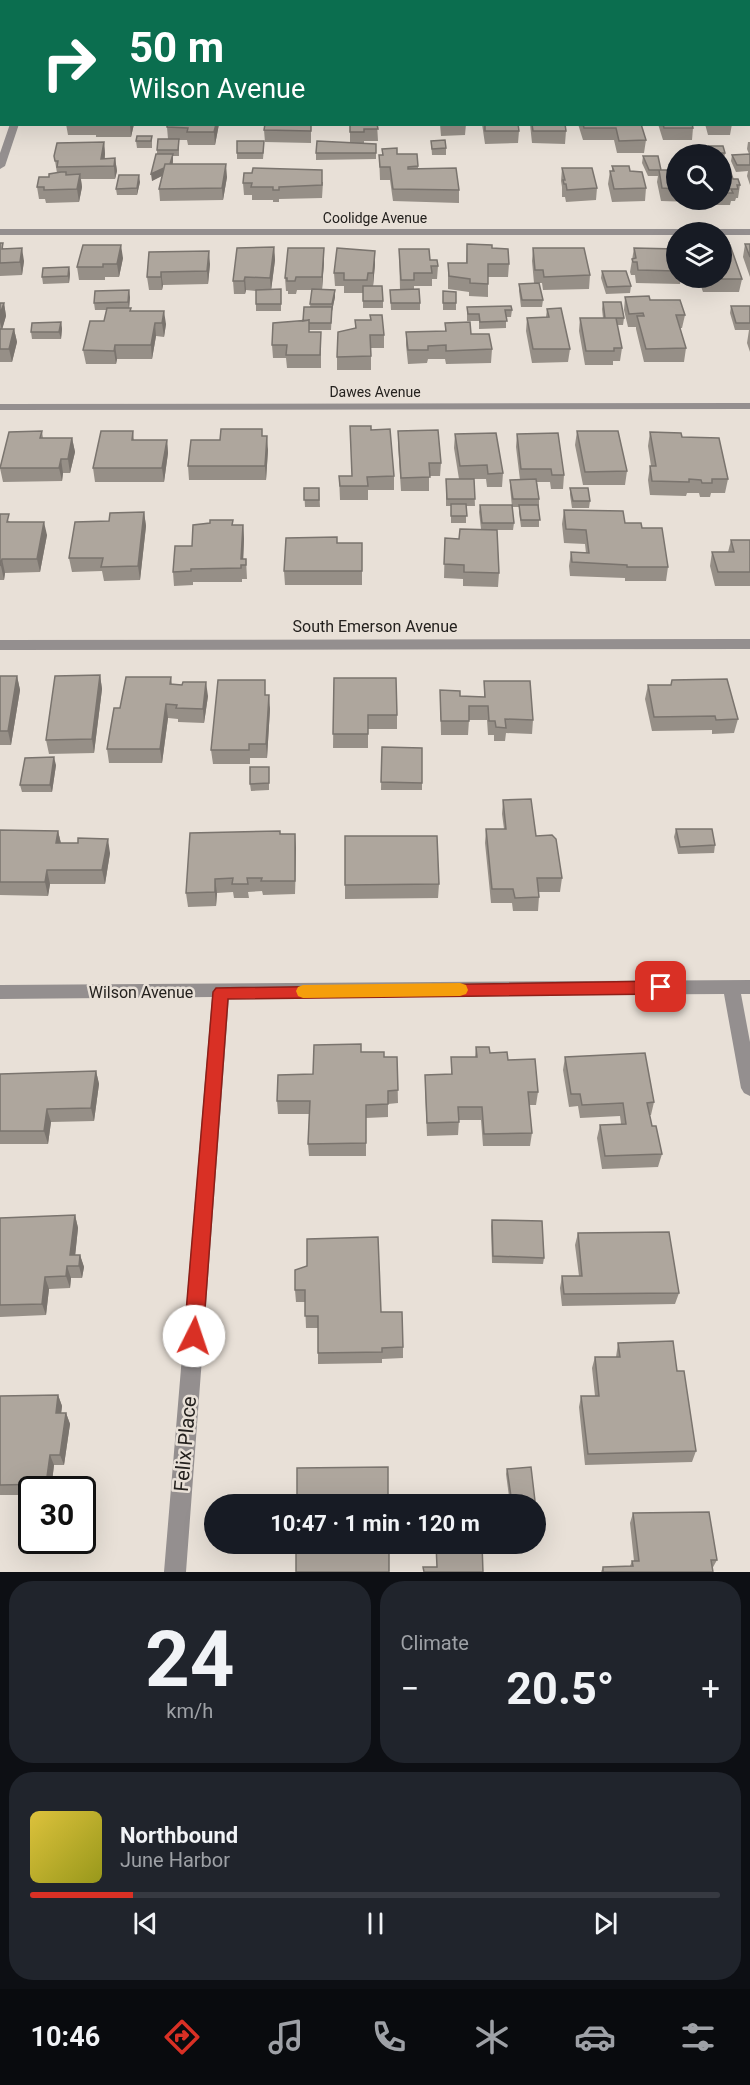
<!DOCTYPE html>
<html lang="en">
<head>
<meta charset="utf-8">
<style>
  body { margin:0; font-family:Roboto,sans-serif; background:#20242c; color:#f1f3f6; height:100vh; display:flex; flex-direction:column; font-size:22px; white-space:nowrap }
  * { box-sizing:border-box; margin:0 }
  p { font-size:20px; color:#9ea1a6 }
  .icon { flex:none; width:33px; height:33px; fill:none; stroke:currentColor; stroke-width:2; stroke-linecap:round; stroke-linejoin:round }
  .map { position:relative; height:1572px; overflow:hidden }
  .side { display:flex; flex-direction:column; gap:9px; padding:9px; background:#0d0f14; flex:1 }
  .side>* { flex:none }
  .hud { position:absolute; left:0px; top:0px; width:750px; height:126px; box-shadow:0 6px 24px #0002; background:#0b6e4f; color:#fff; overflow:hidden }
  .controls { position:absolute; left:666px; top:144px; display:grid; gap:12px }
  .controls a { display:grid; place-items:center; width:66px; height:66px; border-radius:50%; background:#171b24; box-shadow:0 6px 24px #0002; font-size:30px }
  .speed { position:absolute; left:18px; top:1476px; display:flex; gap:12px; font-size:30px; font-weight:700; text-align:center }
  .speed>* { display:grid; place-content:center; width:78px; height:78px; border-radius:50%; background:#171b24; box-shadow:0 6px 24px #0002; line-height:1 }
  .speed .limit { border:3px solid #111; border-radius:9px; background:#fff; color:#111 }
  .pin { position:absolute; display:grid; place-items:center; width:51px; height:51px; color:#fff; margin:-26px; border-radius:12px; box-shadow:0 3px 9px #0006 }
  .me { position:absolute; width:66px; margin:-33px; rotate:4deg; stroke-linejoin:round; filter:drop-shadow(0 0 4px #0008) }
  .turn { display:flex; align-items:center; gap:21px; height:126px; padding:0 30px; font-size:27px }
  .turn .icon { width:78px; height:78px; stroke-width:2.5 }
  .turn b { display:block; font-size:42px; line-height:51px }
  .big { font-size:45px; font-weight:700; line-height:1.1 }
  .side .card { flex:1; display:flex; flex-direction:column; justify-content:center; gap:9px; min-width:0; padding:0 21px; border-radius:24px; background:#20242c }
  .side .dial { align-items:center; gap:0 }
  .dial b { font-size:78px; line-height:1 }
  .song { display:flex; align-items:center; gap:18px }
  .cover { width:72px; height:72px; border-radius:9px; background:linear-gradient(135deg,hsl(50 70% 55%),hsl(60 70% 35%)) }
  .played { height:6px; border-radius:3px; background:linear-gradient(90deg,#d93025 15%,#363941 15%) }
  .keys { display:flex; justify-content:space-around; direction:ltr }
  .heat { display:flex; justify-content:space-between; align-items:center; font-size:33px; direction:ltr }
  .side .tiles { flex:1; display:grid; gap:9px; grid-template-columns:1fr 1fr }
  .card:last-child { grid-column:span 2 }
  .trip { position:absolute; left:204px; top:1494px; width:342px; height:60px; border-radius:30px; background:#171b24; box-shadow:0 6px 24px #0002; font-weight:700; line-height:60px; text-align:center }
  .tabs { display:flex; height:96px; justify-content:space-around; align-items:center; background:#090b0e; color:#9ea1a6 }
  .tabs .icon { width:42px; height:42px }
  .tabs .selected { color:#d93025 }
  .tabs b { font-size:27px; color:#f1f3f6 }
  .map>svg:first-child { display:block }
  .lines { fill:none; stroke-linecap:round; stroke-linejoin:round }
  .minor { fill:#948f8f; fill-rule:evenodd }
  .wall { fill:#968f87 }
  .shaded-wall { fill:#7a746e }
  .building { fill:#aea69d; stroke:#7a746e; stroke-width:1.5 }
  .route { fill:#d93025; stroke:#8d1f18; stroke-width:1.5 }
  .slow { fill:#f59e0b }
  .labels { text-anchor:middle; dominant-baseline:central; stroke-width:5; stroke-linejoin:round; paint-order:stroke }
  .far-street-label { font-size:14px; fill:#24211e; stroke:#e8e0d7 }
  .street-label { font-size:16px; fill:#24211e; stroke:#e8e0d7 }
  .near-street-label { font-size:20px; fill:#24211e; stroke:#e8e0d7 }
</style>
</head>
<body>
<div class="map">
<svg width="750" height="1572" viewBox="0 0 750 1572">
  <rect width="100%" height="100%" fill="#e8e0d7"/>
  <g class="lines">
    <path class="minor" d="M54 0H62V2H54Z
      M292 0H300V2H292Z
      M585 0H593L594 2H586Z
      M748 95H750V101H748Z
      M10 124H19L5 166 0 169V153Z
      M0 229H750V235H722V232H676V235H0Z
      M750 403V409L0 410V404Z
      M750 639V649L0 650V640Z
      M750 980V994H741L750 1042V1096L744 1093 741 1088 724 994 229 997 186 1572H164L212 997 0 999V985Z"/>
  </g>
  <path class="wall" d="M183 0H199V2H183Z
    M219 0H253V2H205L219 1Z
    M345 0H421V1L389 2H345Z
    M524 0H549V2H524Z
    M750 109V125L748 121Z
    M66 124H134L131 137H96V135H68Z
    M219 124 215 145H188L187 140H179V156H173V164L227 177 223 200 160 201 159 189 162 176 152 181 157 154V150L168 139 167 127Z
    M311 124V143L265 142 264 130Z
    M350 124H377L378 141H364V144H376V159L316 160V153L350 143Z
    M440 124H466L465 135 441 136Z
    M482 124H518L519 131 518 143 485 144Z
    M530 124H565L566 131 565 144 532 143Z
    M578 124H641L646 140 644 153H617L614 140H583Z
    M658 124H692L693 128 692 140H663Z
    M705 124H732L730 135H708Z
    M152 136V148H137L136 141Z
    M431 141 446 148V155H432Z
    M104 142 105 154V159L115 158 117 171 115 179H81L82 187 79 202 46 203 45 199H39L37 187 49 177 57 173 55 161Z
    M748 142H750V185L747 176 748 171 736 172 731 161 732 155 749 154 747 149Z
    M709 146 725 153 724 160H722V154H709L708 153Z
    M264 147 263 159H237V153Z
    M382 149 397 154 418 166V169L459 190V203L393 201 390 180H380L379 155H382Z
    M643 156 661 170H676V200H693V202L661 201 657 182 658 176H648L642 163Z
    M612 166 630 171 646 188 645 201 612 202 608 184 610 171H612Z
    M562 168 597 188 596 200 566 202 565 197H562V187L561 181Z
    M722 169 740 185 738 198H736L735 201H731L730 205H715L714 201H710V200H722Z
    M140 182 137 195H117L116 189Z
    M323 182 322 198 279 199V202H273V200H252V195H244L243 183Z
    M0 243 4 249 24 261 22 275 0 276Z
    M467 244 509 264 508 277H488V297L469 296V292L448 289V263H466Z
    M745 244H750V277L743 257Z
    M274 247 275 260 271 290 281 289V311H256V291L246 290 245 294H234L233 281Z
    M324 248V261L322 289 335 290V297L332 311 331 330H309V332L321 345V368H287L286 358H273L272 345 303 321 310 307 312 290H297L296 294H288V291H286L285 278Z
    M533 248 590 275 589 289 543 290 542 283H534L532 261Z
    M634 248 676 249V278H681L680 284 636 283 635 275H631L630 272Z
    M399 249 430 260 438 266 437 279H432V286H414V290L420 303V310H391L390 290H400Z
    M149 252 210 264 208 284 163 285 162 290H149L147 277Z
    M123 258 119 277H105V280H79L77 267Z
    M375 264 373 286 383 301V308H363V293H344V286H335L334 273Z
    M69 267 70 274 69 283 43 284 42 277Z
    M602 271 631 286 630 293 606 294 601 278Z
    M698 278H722L742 279 739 292H703Z
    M519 284 543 300 542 307H521L519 291Z
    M443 291 456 292V310H443Z
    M130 297 129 308H131V311L166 324 164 337 156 336 152 359H117L116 364H86L83 350 104 321 107 310H95L94 303Z
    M625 297 650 300 685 315 682 328H680L686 348 684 362H644L636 329V327H628L624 310Z
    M603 302 624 318 623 325H617L622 348 620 361H613V365H585L579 331 580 318H603L602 309Z
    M0 303H4L6 316 2 329H14L17 342 12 362H0Z
    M731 306H750V352L747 343 749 330H735L730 313Z
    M467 307 512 310 511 317H506V328L479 329V321H467Z
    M547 309 570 349 568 362 532 363 526 331 527 318 546 317Z
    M370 315 384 335V348H371V370H337V357L355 328V320H370Z
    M61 322 62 329 61 339H32L31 332Z
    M445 323 471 334 492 349 491 363 446 364 445 359H428L427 363 408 364 406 345V332L445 331Z
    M371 430 394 476V490H368V500H340L339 476H352Z
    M42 431 43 438H72L75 452 70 473H63L62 481 3 482 0 468Z
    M133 431 134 440H167L168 453 164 482H95L93 468Z
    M398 431 441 463 440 476H429V491H401L398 444Z
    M577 431 627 471 625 485H583L575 445Z
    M650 432 682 437 728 479 725 493H711L710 497H700L699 493H687L686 496 650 495 648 480 650 466H651L648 446Z
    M455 434 503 473 502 487H487L486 479H474L475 506H466V523H451V506H446V479H459L454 448Z
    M517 434 564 475 563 489H551L550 482H537L539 499V527H521L519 512V507H512L510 487V480H520L516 447Z
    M263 436 268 450 266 480H189L188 466 220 440Z
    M304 488H319L320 507H305Z
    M570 488 590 501 589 508H572L570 495Z
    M480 505 514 523 513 530H497L499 573 498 587 463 586V579L444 578 445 538 459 539 481 529 479 512Z
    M564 510 625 523 642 528 668 567 666 581H625V578L570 576 569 566 571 552 586 553 585 544 564 543 562 524Z
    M144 512 146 526 140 580 104 581 102 571 72 572 69 558 109 521Z
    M0 514 10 522 47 535 40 572 5 573 4 580H0Z
    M233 520V525H243L244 539 243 559H246L247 579H242V582H193V585L174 586 173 572 192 546Z
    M731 540H750V586H715L710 566 712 552H728Z
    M337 543H362V585H285L284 571Z
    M100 675 102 689 94 753 49 754 46 740Z
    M0 676H17L20 690 11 745H0Z
    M171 677 172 684 208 696 204 723 178 722V719L168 718 162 763H109L107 749 120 708Z
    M334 678 397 715V729H368V748H333Z
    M484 681 533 720 532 734 506 733 505 741H494V735H488L487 720H469L468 735H441L440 690 460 696 484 697Z
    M648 685 738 719 734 733 712 734V730L652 731 645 699Z
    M266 695 270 709 267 758H250V764H213L211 750Z
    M382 747 422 783V790H381Z
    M56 765 52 792H22L20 785Z
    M269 767V790L251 791 250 784Z
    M503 800 536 836 562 878 560 892H539V897L538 911H513L512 903H491L485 843 486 829H504L502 814Z
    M676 829 715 845 714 853 678 854 674 837Z
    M0 830 58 831 61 843 110 853 105 884H50L48 896 0 895Z
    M281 834H295V894L263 895 262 891 248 892 249 898H234L233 892 217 893 216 906 188 907 186 893Z
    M439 884 438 898 345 899V885Z
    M476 1047 508 1060 538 1092 536 1105H529L532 1133 530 1146H483L481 1120H459L458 1135 427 1136 425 1088V1075L451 1074V1057H475Z
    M361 1052 384 1057H397L398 1103 388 1104V1117L366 1118V1156H309L308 1144 309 1114H278L277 1101 313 1074Z
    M565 1057 654 1102 651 1115H649L652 1126 662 1154 658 1167 602 1169 597 1138 600 1125 621 1124 620 1116 580 1118 578 1106 569 1107 563 1070Z
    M96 1071 99 1084 94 1121 51 1122 48 1144H0V1074Z
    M75 1215 78 1228 75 1255H80L84 1267 82 1278H71L70 1288 49 1289 46 1315 0 1317V1218Z
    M492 1220 544 1258 543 1264 492 1263 491 1226Z
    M578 1233 679 1293 675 1304 562 1306 560 1288 562 1276H579L575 1245Z
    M295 1270 381 1312 403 1347V1358L382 1359V1363L318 1364V1328H306L305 1302H296L295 1290Z
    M618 1343 677 1371 696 1451 692 1462 585 1465 579 1407 581 1396H595L592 1368 595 1357H616Z
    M58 1395 62 1406 61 1413H66L70 1424 64 1465H54L51 1490H32V1495H0V1396Z
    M507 1469 535 1501 534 1504H510L506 1474Z
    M633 1513 717 1560 712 1569 713 1572H601L603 1567 630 1566 632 1561H634L630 1523Z"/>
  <path class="shaded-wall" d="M130 124H134L131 137Z
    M216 124H219L215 145 214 132Z
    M104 142 105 154 103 167 101 159Z
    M173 154V161L171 171 152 181 151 174Z
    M115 158 117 171 115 179 114 166Z
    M226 164 227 177 223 200 222 188Z
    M80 174 82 187 79 202 77 189Z
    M139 175 140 182 137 195V188Z
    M121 245 123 258 119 277 117 264Z
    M274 247 275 260 271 291 270 278Z
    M22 248 24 261 22 275 20 262Z
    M324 248V261L322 290V277Z
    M209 251 210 264 208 284 207 271Z
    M375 251V264L373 286V273Z
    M69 267 70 274 69 283 68 276Z
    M161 272 163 285 162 290 161 277Z
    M245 277 246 290 245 294 244 281Z
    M129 290 130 297 129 309 128 302Z
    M335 290V297L332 311V304Z
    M4 303 6 316 2 330 0 322V314Z
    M164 311 166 324 164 337 162 323Z
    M61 322 62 329 61 339 59 332Z
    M155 323 156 336 152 359 151 345Z
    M14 329 17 342 12 362 9 349Z
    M115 345 117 359 116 364 114 351Z
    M267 436 268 450 266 480 265 466Z
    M72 438 75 452 70 473 68 459Z
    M167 440 168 453 164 482 162 468Z
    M61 459 63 473 62 481 59 468Z
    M144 512 146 526 140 580 138 566Z
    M44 522 47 535 40 572 37 559Z
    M243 525 244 539 243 565 241 559Z
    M2 559 5 573 4 580 1 566Z
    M100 675 102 689 94 753 92 739Z
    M17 676 20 690 11 745 8 731Z
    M206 682 208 696 204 723 203 709Z
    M269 695 270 709 267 758 266 744Z
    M166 704 168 718 162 763 160 749Z
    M54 757 56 765 52 792 50 785Z
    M58 831 61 844 56 843Z
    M295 834 296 848 295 894Z
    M108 839 110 853 105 884 102 870Z
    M47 870 50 884 48 896 45 882Z
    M215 879 217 893 216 906 215 892Z
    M96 1071 99 1084 94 1121 91 1108Z
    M47 1109 51 1122 48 1144 44 1131Z
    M75 1215 78 1228 74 1267 70 1255Z
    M80 1255 84 1267 82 1278 79 1266Z
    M67 1266 71 1278 70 1288 66 1276Z
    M45 1277 49 1289 46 1315 42 1304Z
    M58 1395 62 1406 60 1424 56 1413Z
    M66 1413 70 1424 64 1465 60 1455Z
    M50 1455 54 1465 51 1490H48L46 1484Z"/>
  <path class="building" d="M97 0H140L139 2H97Z
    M645 0H694L695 2H646Z
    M205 1H249L205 2Z
    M95 124H130V125Z
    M167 124H216L214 132H187L188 128 167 127Z
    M265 124H311V131L264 130Z
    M350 124H377L378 129H364V132H350Z
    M485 124H518L519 131H485Z
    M532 124H565L566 131H533Z
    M583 124H641L646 140 619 141 616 128H584Z
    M663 124H692L693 128H664Z
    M137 136H152L151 141H136Z
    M158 139H179L178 150H157Z
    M445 140 446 148 432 149 431 141Z
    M237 141H264L263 153H237Z
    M317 141 376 144V153H316Z
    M104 142 101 159 115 158 114 166 57 167 58 161H55L54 156 57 143Z
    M709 146H723L725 153H712Z
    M397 148V154H417L418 166 408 167V169L456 168 459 190 393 189 390 167H380L379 155H383L382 149Z
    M156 154H173L170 164H165L164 168 151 174Z
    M750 154V165H737L732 155Z
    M643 156H658L661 170H649Z
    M165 164H226L222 188 159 189Z
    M612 166H629L630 171 642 172 646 188 614 189 610 171H614Z
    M253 168 322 170V185L279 187V190H273V187H251L252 183H243L244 173H252Z
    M562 168H592L597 188 567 190 566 184H564L563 180H565Z
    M722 169 730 170 733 179H738L740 185H737L738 189H731L733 193H722Z
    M659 170H676V189L662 188Z
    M61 172H66V175L80 174 77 189 44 190V187H37L39 177H49V174Z
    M119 175H139L137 188 116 189Z
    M0 243H3L2 249 22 248 20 262 0 263Z
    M467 244 492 245V248L508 249 509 264H488V284L470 283V279L449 276 448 263H467Z
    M745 244H750V257Z
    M83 245H121L117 264H103V267H77Z
    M722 245H730L742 279H705L704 278H722Z
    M274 247 270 278 245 277 244 281H233L237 248Z
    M288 248H324L322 277H296L295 281H287V278H285Z
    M337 248 375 251 373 273H368L367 280H344V273H334Z
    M533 248H584L590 275 544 277 543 270H535Z
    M634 248 676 249V271L638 270 637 262H633L632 259 636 258Z
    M399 249H429L430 260H437L438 266H431L432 273H414V280H401Z
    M209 251 207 271 161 272V277H147L149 252Z
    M69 267 68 276 42 277 43 268Z
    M602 271H626L631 286 607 287Z
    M539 283 543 300H522L519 284Z
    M363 286H382L383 301H363Z
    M281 289V304H256V290Z
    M312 289 335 290 332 304H310Z
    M419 289 420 303H391L390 290Z
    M129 290 128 302 94 303 95 291Z
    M443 291 456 292V303H443Z
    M649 296 650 300H680L685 315H676L686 348 646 349 637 316H644L643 313 629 314 625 297Z
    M603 302H621L624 318H605Z
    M0 303H4L0 314Z
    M511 306 512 310H505L507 321 480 322 479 314H468L467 307Z
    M731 306H750V323H736Z
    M304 307H332L331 323H309V320L303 321Z
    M107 308H131L130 311H164L162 323H155L151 345H115L114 351 83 350 90 321H104Z
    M561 308 570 349H533L527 318 549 317 547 309Z
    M370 315H382L384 335H370L371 356 337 357 338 332 356 328 355 320H371Z
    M580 318H616L622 348H614V351H586Z
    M309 320V332H321L320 355H286L287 345H272L273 323Z
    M61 322 59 332H31L32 323Z
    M470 322 471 334H489L492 349 446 351V345L428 346V350H408L406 332 446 331 445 323Z
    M0 329H14L9 349H0Z
    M350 426H371V430L390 429 394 476 367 477 368 486H340L339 476H352Z
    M221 429H262V436H267L265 466H188L191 440H220Z
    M438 430 441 463H429L430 477 401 478 398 431Z
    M42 431 40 438H72L68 459H61L59 468H0L9 432Z
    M101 431H133L132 440H167L162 468H93Z
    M577 431H618L627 471 585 472Z
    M650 432 681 433 682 437 719 438 728 479H712V483H702L701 480 689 479V482L652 481 650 466H656Z
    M496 433 503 473 488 474 487 465 460 466 455 434Z
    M558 433 564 475H552L551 469H521L517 434Z
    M446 479H474L475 499H447Z
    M536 479 539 499H513L510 480Z
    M304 488H319V500H304Z
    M570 488H588L590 501H573Z
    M451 504H466L467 516H451Z
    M480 505H512L514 523H482Z
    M519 505H538L540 520H521Z
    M564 510 623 511 625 523H641L642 528H662L668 567H627V565L572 562 571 552 589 553 586 530 566 529Z
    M144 512 138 566 101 567 103 558H69L75 522 109 521 110 513Z
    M0 514H9L7 522H44L37 559H2L0 566Z
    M210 520H233L232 525H243L241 559H246V565H241V568L191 569V571L173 572 175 546H192L193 525 210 523Z
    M460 529 497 530 499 573 464 572V565L444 564 445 538 459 539Z
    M337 537V543H362V571H284L286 538Z
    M731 540H750V572H718L712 552H734Z
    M100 675 92 739 46 740 55 676Z
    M0 676H17L8 731H0Z
    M126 677H171L170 684 182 685 183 682H206L203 709 176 708 177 705 166 704 160 749H107L114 708H120Z
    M334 678H396L397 715H368V734H333Z
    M727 679 738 719 716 720 715 716 654 717 648 685H671L672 680Z
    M218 680H265V695H269L266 744H249V750H211Z
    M484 681H530L533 720 505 719 506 728 496 727 495 721H489L488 706H469V721H441L440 690 460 691V696L485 697Z
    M382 747 422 748V783L381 782Z
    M54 757 50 785H20L25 758Z
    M250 767H269V783L250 784Z
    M531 799 536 836 552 835 556 839 562 878H537L539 897 515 898 513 889H492L486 829H506L503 800Z
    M676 829H712L715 845 680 847Z
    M0 830 58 831 56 843H78V838L108 839 102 870H47L45 882H0Z
    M280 831V834H295V881H261L262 878H247L248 884H232L233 878 215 879V892L186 893 190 833Z
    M345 836H437L439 884 345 885Z
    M361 1044V1052H384V1057H397L398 1090 388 1091V1104L366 1105V1143L308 1144 310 1101H277L278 1075 313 1074 314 1045Z
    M476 1047H489L490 1053 507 1052 508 1060 535 1059 538 1092H528L532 1133 484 1134 482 1107H458L459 1122 427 1123 425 1075 452 1074 451 1057H477Z
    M645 1053 654 1102 647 1103 652 1126H656L662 1154 605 1156 600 1125 626 1124 623 1103 582 1105 580 1094H571L565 1057Z
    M96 1071 91 1108 47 1109 44 1131H0V1074Z
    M75 1215 70 1255H80L79 1266H67L66 1276 45 1277 42 1304 0 1305V1218Z
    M492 1220 542 1221 544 1258 493 1256Z
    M669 1232 679 1293 564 1294 562 1276H582L578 1233Z
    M378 1237 381 1312H402L403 1347 382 1348V1352L318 1353V1316H305V1290H295V1270L307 1266V1239Z
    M673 1341 677 1371H684L696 1451 588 1454 581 1396H599L595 1357H620L618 1343Z
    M58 1395 56 1413H66L60 1455H50L46 1484 0 1485V1396Z
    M388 1467V1504H297V1468Z
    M531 1467 535 1501 512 1503 507 1469Z
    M709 1512 717 1560H711L713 1572H603V1567L633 1566 632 1561H639L633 1513Z
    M296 1544H389V1572H296Z
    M436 1544H482L483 1572H424L423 1567H437Z"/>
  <path class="route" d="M661 981 667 983 669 987 667 992 661 994 228 999 203 1336 200 1342 194 1344 187 1342 184 1336 213 992 216 988Z"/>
  <path class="slow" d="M460 983 466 985 468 990 466 994 460 996 303 998 298 996 296 991 298 987 303 985Z"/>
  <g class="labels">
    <g class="far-street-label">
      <text x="375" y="218">Coolidge Avenue</text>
      <text x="375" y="392">Dawes Avenue</text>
    </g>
    <g class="street-label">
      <text x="375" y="626">South Emerson Avenue</text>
      <text x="141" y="992">Wilson Avenue</text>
    </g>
    <g class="near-street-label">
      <text transform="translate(185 1444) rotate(-85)">Felix Place</text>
    </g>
  </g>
</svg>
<div class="controls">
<a><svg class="icon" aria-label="search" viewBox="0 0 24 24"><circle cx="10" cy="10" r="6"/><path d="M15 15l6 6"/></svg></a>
<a><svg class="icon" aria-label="layers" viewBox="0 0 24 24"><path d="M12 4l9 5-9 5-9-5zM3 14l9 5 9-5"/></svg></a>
</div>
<div class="speed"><div class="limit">30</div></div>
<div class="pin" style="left:661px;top:987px;background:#d93025"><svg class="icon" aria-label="arrive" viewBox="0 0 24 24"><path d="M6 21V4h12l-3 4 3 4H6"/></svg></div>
<svg class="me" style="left:194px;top:1336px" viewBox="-20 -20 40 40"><circle r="19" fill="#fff"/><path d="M0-13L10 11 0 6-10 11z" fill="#d93025"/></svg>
<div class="trip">10:47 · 1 min · 120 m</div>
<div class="hud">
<div class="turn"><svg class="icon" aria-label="right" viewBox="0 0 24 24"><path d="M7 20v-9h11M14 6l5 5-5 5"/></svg><div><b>50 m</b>Wilson Avenue</div></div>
</div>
</div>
<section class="side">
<div class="tiles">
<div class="card dial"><b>24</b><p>km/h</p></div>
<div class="card"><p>Climate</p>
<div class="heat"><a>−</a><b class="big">20.5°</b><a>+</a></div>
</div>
<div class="card">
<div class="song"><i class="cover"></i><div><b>Northbound</b><p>June Harbor</p></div></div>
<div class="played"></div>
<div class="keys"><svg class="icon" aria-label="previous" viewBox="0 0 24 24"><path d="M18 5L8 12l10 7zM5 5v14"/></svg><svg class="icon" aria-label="pause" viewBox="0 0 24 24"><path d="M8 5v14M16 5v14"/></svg><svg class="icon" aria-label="next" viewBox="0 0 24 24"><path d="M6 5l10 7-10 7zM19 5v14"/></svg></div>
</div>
</div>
</section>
<nav class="tabs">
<b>10:46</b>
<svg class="icon selected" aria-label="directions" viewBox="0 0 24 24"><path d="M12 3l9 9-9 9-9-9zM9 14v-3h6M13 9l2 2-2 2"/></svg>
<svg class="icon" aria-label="music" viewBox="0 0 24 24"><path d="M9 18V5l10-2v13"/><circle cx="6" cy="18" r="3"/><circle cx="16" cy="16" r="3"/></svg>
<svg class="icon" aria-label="phone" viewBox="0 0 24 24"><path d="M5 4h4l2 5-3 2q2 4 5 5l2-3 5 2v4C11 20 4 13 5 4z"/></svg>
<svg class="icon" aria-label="climate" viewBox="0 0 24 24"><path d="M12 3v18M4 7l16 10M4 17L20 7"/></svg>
<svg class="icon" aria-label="car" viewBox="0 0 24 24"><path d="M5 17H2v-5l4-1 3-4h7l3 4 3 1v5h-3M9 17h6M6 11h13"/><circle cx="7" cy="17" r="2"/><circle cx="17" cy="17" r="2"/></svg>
<svg class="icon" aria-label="filters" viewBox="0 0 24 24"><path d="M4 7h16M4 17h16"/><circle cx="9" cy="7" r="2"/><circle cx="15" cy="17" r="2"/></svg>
</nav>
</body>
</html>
